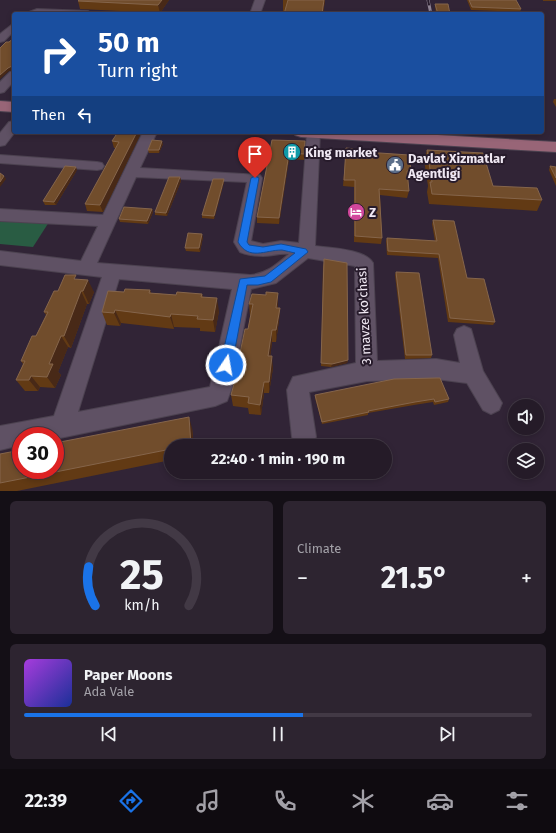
<!DOCTYPE html>
<html lang="en">
<head>
<meta charset="utf-8">
<style>
  body { margin:0; font-family:"Fira Sans",sans-serif; background:#2d2430; color:#f1f3f6; height:100vh; display:flex; flex-direction:column; font-size:15px; white-space:nowrap }
  * { box-sizing:border-box; margin:0 }
  p { font-size:13px; color:#a3a1a8 }
  .icon { flex:none; width:22px; height:22px; fill:none; stroke:currentColor; stroke-width:2; stroke-linecap:round; stroke-linejoin:round }
  .map { position:relative; height:491px; overflow:hidden }
  .details { display:flex; flex-direction:column; gap:10px; padding:10px; background:#140f16; flex:1 }
  .details>* { flex:none }
  .hud { position:absolute; left:12px; top:12px; width:532px; height:122px; border-radius:4px; box-shadow:0 2px 6px #0003,0 0 0 1px #423945; background:#1a4fa0; color:#fff; overflow:hidden }
  .fabs { position:absolute; left:508px; top:399px; display:grid; gap:8px }
  .fabs a { display:grid; place-items:center; width:36px; height:36px; border-radius:50%; background:#251b28; box-shadow:0 2px 6px #0003,0 0 0 1px #423945; font-size:20px }
  .speed { position:absolute; left:12px; top:427px; display:flex; gap:8px; font-size:20px; font-weight:700; text-align:center }
  .speed>* { display:grid; place-content:center; width:52px; height:52px; border-radius:50%; background:#251b28; box-shadow:0 2px 6px #0003,0 0 0 1px #423945; line-height:1 }
  .speed .limit { border:6px solid #d22; background:#fff; color:#111 }
  .pin { position:absolute; display:grid; place-items:center; width:34px; height:34px; color:#fff; margin:-41px -17px; border-radius:50% 50% 50% 0; rotate:-45deg; box-shadow:0 0 4px #0007 }
  .pin .icon { rotate:45deg }
  .me { position:absolute; width:44px; margin:-22px; rotate:12deg; stroke-linejoin:round; filter:drop-shadow(0 0 3px #0008) }
  .turn { display:flex; align-items:center; gap:14px; height:84px; padding:0 20px; font-size:18px }
  .turn .icon { width:52px; height:52px; stroke-width:2.5 }
  .turn b { display:block; font-size:28px; line-height:34px }
  .then { display:flex; align-items:center; height:38px; padding:0 20px; background:#0003; gap:8px; font-size:15px }
  .big { font-size:30px; font-weight:700; line-height:1.1 }
  .details .widget { flex:1; display:flex; flex-direction:column; justify-content:center; gap:6px; min-width:0; padding:0 14px; border-radius:6px; background:#2d2430 }
  .details .dial { align-items:center; gap:0 }
  .dial svg { height:104px; overflow:visible; fill:none; stroke:#423945; stroke-width:7; stroke-linecap:round; text-anchor:middle }
  .dial text { fill:#f1f3f6; stroke:none }
  .song { display:flex; align-items:center; gap:12px }
  .cover { width:48px; height:48px; border-radius:6px; background:linear-gradient(135deg,hsl(280 70% 55%),hsl(230 70% 35%)) }
  .played { height:4px; border-radius:2px; background:linear-gradient(90deg,#1a73e8 55%,#423945 55%) }
  .keys { display:flex; justify-content:space-around; direction:ltr }
  .heat { display:flex; justify-content:space-between; align-items:center; font-size:22px; direction:ltr }
  .details .tiles { flex:1; display:grid; gap:10px; grid-template-columns:1fr 1fr }
  .widget:last-child { grid-column:span 2 }
  .trip { position:absolute; left:164px; top:439px; width:228px; height:40px; border-radius:20px; background:#251b28; box-shadow:0 2px 6px #0003,0 0 0 1px #423945; font-weight:700; line-height:40px; text-align:center }
  .dock { display:flex; height:64px; justify-content:space-around; align-items:center; background:#0f0b10; color:#a3a1a8 }
  .dock .icon { width:28px; height:28px }
  .dock .active { color:#1a73e8 }
  .dock b { font-size:18px; color:#f1f3f6 }
  .map>svg:first-child { display:block }
  .green { fill:#295c43 }
  .lines { fill:none; stroke-linecap:round; stroke-linejoin:round }
  .minor-casing { stroke:#4c4250; stroke-width:2 }
  .major-casing { stroke:#4c4250; stroke-width:2 }
  .minor { fill:#5f5164; fill-rule:evenodd }
  .major { fill:#986577; fill-rule:evenodd }
  .rail-casing { stroke:#908594; stroke-width:3 }
  .rail { stroke:#271b2b; stroke-width:2; stroke-dasharray:5.5; stroke-linecap:butt }
  .wall { fill:#623a14 }
  .shaded-wall { fill:#482917 }
  .building { fill:#714d2c; stroke:#85654b }
  .route { fill:#1a73e8; stroke:#114b97 }
  .labels { text-anchor:middle; dominant-baseline:central; stroke-width:4; stroke-linejoin:round; paint-order:stroke }
  .poi-label { font-size:13px; font-weight:bold; fill:#f0e8f3; stroke:#271b2b; text-anchor:start }
  .street-label { font-size:13px; fill:#f0e8f3; stroke:#271b2b }
</style>
</head>
<body>
<div class="map">
<svg width="556" height="491" viewBox="0 0 556 491">
  <rect width="100%" height="100%" fill="#312436"/>
  <path class="green" d="M0 218 49 222 33 247 0 244Z"/>
  <g class="lines">
    <defs>
      <path id="minor" d="M255 0H265L260 14H250Z
        M37 9 88 11 93 14H24Z
        M14 23V31L4 41 0 42V34Z
        M14 71V81L4 92 0 93V82L10 72Z
        M14 121 15 132 5 145 0 146V133L9 122Z
        M143 132H157L140 168 260 175 262 178 251 241 263 244 281 241 299 243 307 133 320 132 315 246C330 248 365 249 373 263L377 361 436 359 460 363 454 335 457 329 464 326 471 329 483 371 502 403 499 410 491 414 483 410 467 383 436 379 367 381 309 392 316 437 310 446 296 445 292 437 287 390 293 377 356 363 355 266 308 258 276 283 251 289 232 387 227 401 215 406 55 439V436H21V445L0 450V426L54 416 102 277 0 265V251L81 261 98 226 0 221V209L103 215ZM136 177 247 182 234 242 240 252C247 255 255 256 263 256 272 256 279 253 289 254 276 265 266 274 250 275L97 263ZM119 279 232 289 210 387 78 412Z
        M0 155 97 162 102 163 104 166 102 169 97 170 0 163Z"/>
      <path id="major" d="M0 101 14 102V112L0 111Z
        M293 132H386L556 142V152L301 137 295 135Z"/>
    </defs>
    <use href="#minor" class="minor-casing"/>
    <use href="#major" class="major-casing"/>
    <use href="#minor" class="minor"/>
    <use href="#major" class="major"/>
    <defs>
      <path id="rail" d="M428 0 431 14"/>
    </defs>
    <use href="#rail" class="rail-casing"/>
    <use href="#rail" class="rail"/>
  </g>
  <path class="wall" d="M79 0H169L160 13 80 9 78 1Z
    M283 0H325L323 14H284L285 13H283Z
    M467 0H516L521 9 520 12 471 10Z
    M543 0H556V1H543Z
    M435 4 450 14H436L435 6Z
    M554 99H556V107L553 102Z
    M141 133 103 212 87 211 85 204 116 148H114L112 141Z
    M272 140 305 141 304 160 289 159 279 224 257 223V217Z
    M163 144 159 153H149L148 150Z
    M346 148 365 152 411 171 409 178H408L409 191 407 198 380 195 382 238 381 244 354 242V187L343 186Z
    M427 150 493 186 542 200 537 211 429 204 427 192 428 186 424 160Z
    M550 166 556 167V186L549 170Z
    M77 170 56 205H45L43 201Z
    M180 177 181 181 167 216 155 215V212Z
    M224 182 214 219 202 218V215Z
    M152 209 153 212 148 224 120 222 119 219Z
    M433 220 467 278 495 322 493 325 448 322 438 258 387 255 386 241 387 238 435 241 432 224Z
    M203 237 200 252 186 251 185 248Z
    M323 263 348 360 347 363 331 367 321 366Z
    M396 272 432 355 431 358 405 359 395 275Z
    M77 279 94 292 89 304H87L71 348 68 347 58 372 61 375 55 388 40 387 38 391H25L16 380 23 364 21 361 36 336 46 315 44 312 58 291Z
    M150 290 151 293 176 295 202 294 203 297 219 311 215 332 200 331V328L174 327V329L121 323 120 326 107 325 102 312 124 292Z
    M249 304 278 305V308H280L279 320 276 342H272L270 356 273 368 269 393H264L261 415 249 414 248 408 233 406 231 395 238 380 241 363 240 353 248 329 250 316Z
    M315 395 449 399 448 402 434 405 433 402 414 405 368 413V415L322 424 315 398Z
    M192 428 194 446H171V460L17 491H0V454Z"/>
  <path class="shaded-wall" d="M162 0H169L160 13 158 5Z
    M324 0H325L323 14H322Z
    M12 66 14 70 9 71 0 79V75L8 68Z
    M137 132H141V133L103 212 100 205Z
    M162 141 163 144 159 153V150Z
    M289 153V159L279 224V218Z
    M76 167 77 170 56 205 54 202Z
    M4 176 6 179 0 187V182Z
    M180 177 181 181 167 216 166 213Z
    M224 179V182L214 219V216Z
    M152 209 153 212 148 224 147 221Z
    M202 234 203 237 200 252 199 248Z
    M88 280 94 292 89 304 83 291Z
    M81 291 87 304 71 348 64 336Z
    M278 293V305L276 320V308Z
    M217 298 219 311 215 332 213 320Z
    M280 308 279 320 276 342V330Z
    M115 310 121 323 120 326 114 313Z
    M171 314 174 327V329L170 317Z
    M272 330V342L269 367 268 356Z
    M61 336 68 347 58 372 61 375 55 388 47 377 49 364Z
    M272 356 273 368 269 393V382Z
    M348 360 347 363 331 367 332 364Z
    M31 376 40 387 38 391 29 380Z
    M264 382V393L261 415 260 405Z
    M189 417 192 428 194 446H192L191 445Z"/>
  <path class="building" d="M79 0H162L158 5 78 1Z
    M288 0H324L322 14H284Z
    M469 0H516L521 9 472 7Z
    M435 4H448L450 14H438Z
    M14 38V68L12 66 8 68 0 75V48L6 42H9Z
    M118 132H137L100 205 85 204 119 142 112 141Z
    M152 140 162 141 159 150H148Z
    M272 140 305 141 304 154 289 153 279 218 257 217Z
    M346 148 364 150 365 152 409 155 411 171H407L409 191 379 189 382 238 355 236V180H344Z
    M427 150 483 153 493 186 537 188 542 200 432 194 430 182H432Z
    M65 166 76 167 54 202 43 201Z
    M550 166 556 167V178Z
    M0 173 4 176 0 182Z
    M169 177H180L166 213 155 212Z
    M213 179H224L214 216 202 215Z
    M124 207 152 209 147 221 119 219Z
    M433 220 454 221 467 278 484 279 495 322 450 318 439 254 388 251 387 238 437 241Z
    M188 233 202 234 199 248H185Z
    M324 259 347 263 348 360 332 364 321 363Z
    M396 272 419 273 432 355H406Z
    M65 275H76L74 279 88 280 83 291H81L64 336H61L49 364H53L47 377 31 376 29 380H16L25 361H21L32 336H36L48 312H44L54 291H58Z
    M125 289 150 290 149 293 176 295 177 292 202 294 201 297 217 298 213 320 197 319 198 316 171 314 170 317 115 310 114 313 102 312 108 291 124 292Z
    M266 292 278 293 276 308H280L276 330H272L268 356H272L269 382H264L260 405 248 403 249 397 231 395 235 380H238L243 353H240L245 329H248L253 304H249L252 294 266 295Z
    M437 378H440L449 399 435 402 434 399 415 402 368 411 369 412 322 422 315 395 394 379Z
    M189 417 191 445 186 446H171V449L0 483V454L21 450V470H55V443Z"/>
  <path class="route" d="M255 176 259 178 247 242 249 245 263 247 281 244 306 249 308 252 271 282 258 285H247L232 365 230 369 226 370 222 369 220 365 240 279 265 276 295 253C291 252 286 251 282 250 265 250 249 261 238 242L251 178Z"/>
  <defs>
    <symbol id="building-disc" viewBox="-11 -11 22 22"><circle r="9.5" fill="#0f9aa8" stroke="#271b2b"/><path d="M-4-6H4V6H1V3H-1V6H-4ZM-2.5-4.3h1.7v1.8h-1.7ZM.8-4.3h1.7v1.8H.8ZM-2.5-1h1.7V.8h-1.7ZM.8-1h1.7V.8H.8Z" fill="#fff"/></symbol>
    <symbol id="civic-disc" viewBox="-11 -11 22 22"><circle r="9.5" fill="#5c6f8a" stroke="#271b2b"/><path d="M-.6-6.5H3V-4.5H.6V-3L4-1V1h2V6H-6V1h2V-1L-.6-3ZM-1.2 2.5V6h2.4V2.5Z" fill="#fff"/></symbol>
    <symbol id="hotel-disc" viewBox="-11 -11 22 22"><circle r="9.5" fill="#d1479c" stroke="#271b2b"/><path d="M-6-4.5h1.5V1H6V5H4.5V3h-9V5H-6ZM-4 0a1.8 1.8 0 1 1 3.6 0ZM.5 0V-2.5h3Q6-2.5 6 0Z" fill="#fff"/></symbol>
  </defs>
  <g fill-rule="evenodd">
    <use href="#building-disc" x="282" y="142" width="20" height="20"/>
    <use href="#civic-disc" x="385" y="155" width="20" height="20"/>
    <use href="#hotel-disc" x="346" y="202" width="20" height="20"/>
  </g>
  <g class="labels">
    <g class="poi-label">
      <text x="305" y="152">King market</text>
      <text x="408" y="158">Davlat Xizmatlar<tspan x="408" dy="15">Agentligi</tspan></text>
      <text x="369" y="212">Z</text>
    </g>
    <g class="street-label">
      <text transform="translate(364 316) rotate(-93)">3 mavze ko'chasi</text>
    </g>
  </g>
</svg>
<div class="fabs">
<a><svg class="icon" aria-label="sound" viewBox="0 0 24 24"><path d="M4 9h4l5-4v14l-5-4H4zM17 9q2 3 0 6"/></svg></a>
<a><svg class="icon" aria-label="layers" viewBox="0 0 24 24"><path d="M12 4l9 5-9 5-9-5zM3 14l9 5 9-5"/></svg></a>
</div>
<div class="speed"><div class="limit">30</div></div>
<div class="pin" style="left:255px;top:178px;background:#d93025"><svg class="icon" aria-label="arrive" viewBox="0 0 24 24"><path d="M6 21V4h12l-3 4 3 4H6"/></svg></div>
<svg class="me" style="left:226px;top:365px" viewBox="-20 -20 40 40"><circle r="17" fill="#1a73e8" stroke="#fff" stroke-width="3"/><path d="M0-11L8 9 0 5-8 9z" fill="#fff"/></svg>
<div class="trip">22:40 · 1 min · 190 m</div>
<div class="hud">
<div class="turn"><svg class="icon" aria-label="right" viewBox="0 0 24 24"><path d="M7 20v-9h11M14 6l5 5-5 5"/></svg><div><b>50 m</b>Turn right</div></div>
<div class="then">Then<svg class="icon" aria-label="left" viewBox="0 0 24 24"><path d="M17 20v-9H6M10 6l-5 5 5 5"/></svg></div>
</div>
</div>
<section class="details">
<div class="tiles">
<div class="widget dial"><svg viewBox="0 0 100 80">
<path d="M14 69A42 42 0 1 1 86 69"/>
<path d="M14 69A42 42 0 0 1 9 39" stroke="#1a73e8"/>
<text x="50" y="56" font-size="32" font-weight="700">25</text>
<text x="50" y="72" font-size="11">km/h</text>
</svg></div>
<div class="widget"><p>Climate</p>
<div class="heat"><a>−</a><b class="big">21.5°</b><a>+</a></div>
</div>
<div class="widget">
<div class="song"><i class="cover"></i><div><b>Paper Moons</b><p>Ada Vale</p></div></div>
<div class="played"></div>
<div class="keys"><svg class="icon" aria-label="previous" viewBox="0 0 24 24"><path d="M18 5L8 12l10 7zM5 5v14"/></svg><svg class="icon" aria-label="pause" viewBox="0 0 24 24"><path d="M8 5v14M16 5v14"/></svg><svg class="icon" aria-label="next" viewBox="0 0 24 24"><path d="M6 5l10 7-10 7zM19 5v14"/></svg></div>
</div>
</div>
</section>
<nav class="dock">
<b>22:39</b>
<svg class="icon active" aria-label="directions" viewBox="0 0 24 24"><path d="M12 3l9 9-9 9-9-9zM9 14v-3h6M13 9l2 2-2 2"/></svg>
<svg class="icon" aria-label="music" viewBox="0 0 24 24"><path d="M9 18V5l10-2v13"/><circle cx="6" cy="18" r="3"/><circle cx="16" cy="16" r="3"/></svg>
<svg class="icon" aria-label="phone" viewBox="0 0 24 24"><path d="M5 4h4l2 5-3 2q2 4 5 5l2-3 5 2v4C11 20 4 13 5 4z"/></svg>
<svg class="icon" aria-label="climate" viewBox="0 0 24 24"><path d="M12 3v18M4 7l16 10M4 17L20 7"/></svg>
<svg class="icon" aria-label="car" viewBox="0 0 24 24"><path d="M5 17H2v-5l4-1 3-4h7l3 4 3 1v5h-3M9 17h6M6 11h13"/><circle cx="7" cy="17" r="2"/><circle cx="17" cy="17" r="2"/></svg>
<svg class="icon" aria-label="filters" viewBox="0 0 24 24"><path d="M4 7h16M4 17h16"/><circle cx="9" cy="7" r="2"/><circle cx="15" cy="17" r="2"/></svg>
</nav>
</body>
</html>
